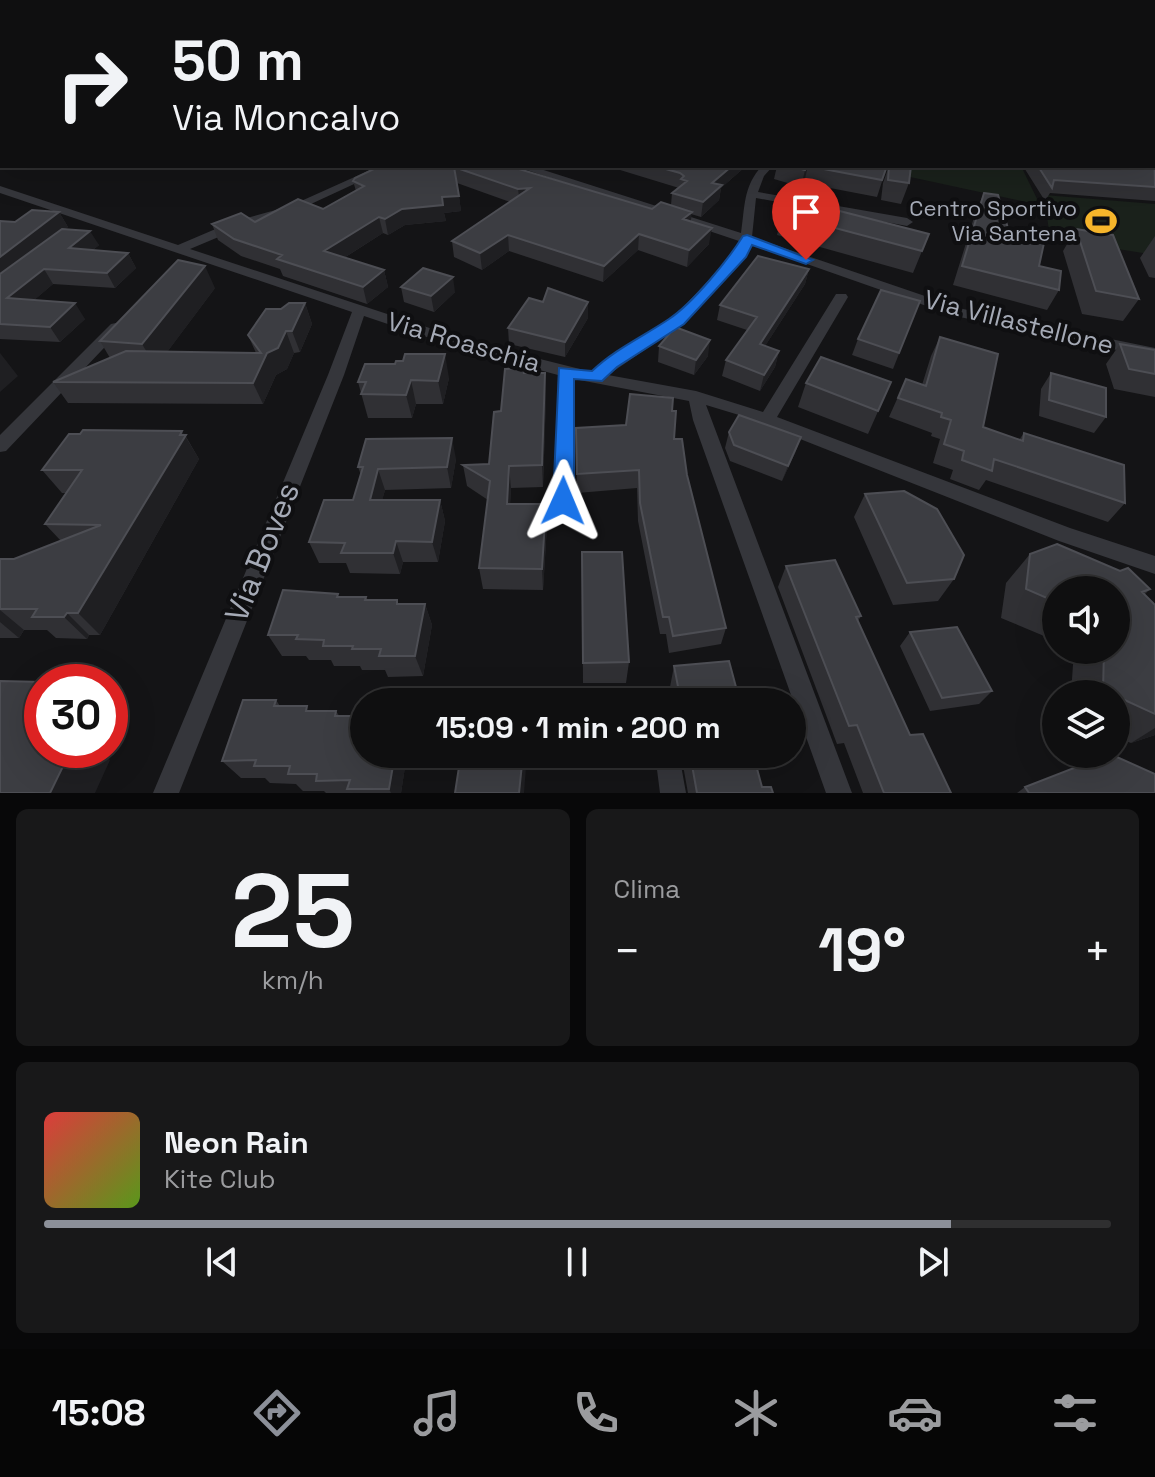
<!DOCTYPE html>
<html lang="it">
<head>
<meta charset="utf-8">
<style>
  body { margin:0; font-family:"Space Grotesk",sans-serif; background:#181819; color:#f1f3f6; height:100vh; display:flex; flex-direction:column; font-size:30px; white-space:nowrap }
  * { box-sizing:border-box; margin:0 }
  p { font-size:26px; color:#9b9c9f }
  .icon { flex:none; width:44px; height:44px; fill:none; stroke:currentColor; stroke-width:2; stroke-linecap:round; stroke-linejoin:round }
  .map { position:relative; height:793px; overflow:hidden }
  .side { display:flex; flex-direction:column; gap:16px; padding:16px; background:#080809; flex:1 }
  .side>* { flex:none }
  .top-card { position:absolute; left:0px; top:0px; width:1156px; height:168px; box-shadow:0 8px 32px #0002,0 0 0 2px #2f2f30; background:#0f0f10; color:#f1f3f6; overflow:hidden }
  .controls { position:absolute; left:1042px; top:576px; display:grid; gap:16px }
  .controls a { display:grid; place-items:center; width:88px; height:88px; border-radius:50%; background:#0f0f10; box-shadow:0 8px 32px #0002,0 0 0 2px #2f2f30; font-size:40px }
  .speed { position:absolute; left:24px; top:664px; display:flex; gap:16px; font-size:40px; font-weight:700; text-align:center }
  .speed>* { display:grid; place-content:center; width:104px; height:104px; border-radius:50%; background:#0f0f10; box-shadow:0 8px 32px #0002,0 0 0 2px #2f2f30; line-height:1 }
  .speed .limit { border:12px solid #d22; background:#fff; color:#111 }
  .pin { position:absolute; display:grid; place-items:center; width:68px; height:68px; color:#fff; margin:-82px -34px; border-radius:50% 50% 50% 0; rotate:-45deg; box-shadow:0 0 8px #0007 }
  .pin .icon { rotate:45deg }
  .me { position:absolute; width:88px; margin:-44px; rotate:1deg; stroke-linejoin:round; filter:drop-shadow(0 0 6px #0008) }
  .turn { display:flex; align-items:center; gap:28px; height:168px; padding:0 40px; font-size:36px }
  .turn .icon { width:104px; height:104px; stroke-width:2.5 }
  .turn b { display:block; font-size:56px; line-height:68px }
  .big { font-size:60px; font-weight:800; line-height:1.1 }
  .side .tile { flex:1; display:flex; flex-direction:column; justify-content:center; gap:12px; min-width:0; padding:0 28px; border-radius:12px; background:#181819 }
  .side .dial { align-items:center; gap:0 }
  .dial b { font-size:104px; line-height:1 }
  .song { display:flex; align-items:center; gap:24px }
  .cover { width:96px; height:96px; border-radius:12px; background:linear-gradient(135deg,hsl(0 70% 55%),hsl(90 70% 35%)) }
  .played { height:8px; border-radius:4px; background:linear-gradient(90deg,#8c9099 85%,#2f2f30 85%) }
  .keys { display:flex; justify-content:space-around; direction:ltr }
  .heat { display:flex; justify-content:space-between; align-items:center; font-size:44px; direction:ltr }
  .side .tiles { flex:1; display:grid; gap:16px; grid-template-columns:1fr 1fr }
  .tile:last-child { grid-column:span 2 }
  .trip { position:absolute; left:350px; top:688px; width:456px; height:80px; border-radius:40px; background:#0f0f10; box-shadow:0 8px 32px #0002,0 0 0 2px #2f2f30; font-weight:800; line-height:80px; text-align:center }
  .tabs { display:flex; height:128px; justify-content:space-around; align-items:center; background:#060606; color:#9b9c9f }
  .tabs .icon { width:56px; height:56px }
  .tabs .current { color:#8c9099 }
  .tabs b { font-size:36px; color:#f1f3f6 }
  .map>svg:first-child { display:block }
  .green { fill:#1a211b }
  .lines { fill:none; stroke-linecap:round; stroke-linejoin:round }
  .stream { stroke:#2a323a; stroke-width:3 }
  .street { fill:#35363b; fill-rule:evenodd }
  .primary { fill:#51535a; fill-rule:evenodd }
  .wall { fill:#303034 }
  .shaded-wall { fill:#1f1f22 }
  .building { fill:#3c3d42; stroke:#4d4e54; stroke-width:2 }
  .route { fill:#1a73e8; stroke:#114b97; stroke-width:2 }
  .labels { text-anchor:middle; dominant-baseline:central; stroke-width:8; stroke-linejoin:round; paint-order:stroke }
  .far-poi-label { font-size:22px; fill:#a5aab6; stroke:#0f0f11; text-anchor:end }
  .street-label { font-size:26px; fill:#a5aab6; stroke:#0f0f11 }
  .near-street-label { font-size:32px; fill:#a5aab6; stroke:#0f0f11 }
</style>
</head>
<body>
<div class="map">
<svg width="1155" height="793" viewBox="0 0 1155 793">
  <rect width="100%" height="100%" fill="#141416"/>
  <path class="green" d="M889 166H1021L1040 205 887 172Z
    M1044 195 1155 204V255L1050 238Z"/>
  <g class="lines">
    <path class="stream" d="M278 0 297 2"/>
    <path class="street" d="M1027 0H1034L1035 2H1028Z
      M1154 126H1155V132H1154Z
      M379 166H393L298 210 240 228 190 249 472 342 592 372 606 359 674 317 736 251 739 241 515 166H531L741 233C745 207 743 186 762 166H773L764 176 758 192 907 218 913 222 907 226 756 198 752 237 963 309 1155 348V358L955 316 750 244 746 255 684 323 608 375 696 391 763 412 836 294H846L848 297 777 417 1070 528 1155 556V574L1059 541 739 415 706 405 852 793H826L693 420 689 401 574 379 572 501 570 506 563 508 556 506 554 501 558 375 462 349 364 316 344 375 179 793H153L328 375 352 312 0 193V186L178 245 232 222 290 206Z
      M116 323 123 327 121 330 6 451 0 452V435L111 324Z
      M655 754H679L686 793H660Z"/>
    <path class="primary" d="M1154 29H1155V35H1154Z"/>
  </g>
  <path class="wall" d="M594 0H888V2H613Z
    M1102 0H1155V10L1154 2H1112Z
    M1155 142V201L1050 193 1045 201 1023 166H1154Z
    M380 166H509L652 209 671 205 672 193 679 188 607 166H746L721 188 719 200 701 217 691 214 690 221 709 244 687 267 638 250 603 282 509 251 482 270 454 257 452 241 510 202 457 183 461 211 444 213 446 221 405 225 388 235 383 233 344 258 384 270 388 287 367 304 283 276 280 269 241 256 218 240 212 224 255 222 323 209 356 191 353 181Z
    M777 166H887L877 197 804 183 801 187 774 179Z
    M889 166H911L909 183 901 204 881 200 883 183Z
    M984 193 1010 235 1039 266 1059 290 1047 310 953 285 976 211Z
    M59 212 68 227 65 229 99 245 93 250 128 253 136 268 115 288 53 284 34 300 85 319 60 342 0 339V221L15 222Z
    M782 214 929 234 913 273 777 235Z
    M1076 229 1139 299 1123 321 1082 314 1063 251Z
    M1155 236V278L1149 277 1140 258Z
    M809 269 805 284 765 346 779 351 775 367 760 391 722 376 726 360 747 330 717 320 720 305Z
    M401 287 455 292 434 312 404 302Z
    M215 288 167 352 256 353 248 335 281 309 305 303 312 324 300 352 294 353 287 369 276 375 263 404 68 403 53 382 110 358 100 341Z
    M920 301 893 369 852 355 858 339Z
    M588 318 565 357 509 344 508 328Z
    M940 337 983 427 1019 440 1024 433 1125 503 1108 522 986 480 979 490 950 479 953 470 933 463 940 439 931 436 932 433 889 417 906 379 922 385 931 356Z
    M1120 344 1155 350V397L1114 389 1106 364Z
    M659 346 708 356 694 375 658 362Z
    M525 373 546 395 543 487 511 488 510 504H546L547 526 543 590 483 589 479 568 488 500 467 486 463 465 489 464 501 411Z
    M1051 373 1106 417 1094 433 1039 416 1041 389Z
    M449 378 443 404H416L412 418H368L358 382Z
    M891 382 868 434 798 407 806 383Z
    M672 411 674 439 687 475 726 628 721 644 669 653 666 634H660L638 521 637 488 577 493 576 428 626 425Z
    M729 432 801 437 795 453 782 481 730 461 725 448Z
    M185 435 199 459 100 635H89L87 639 56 638 47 630H24L19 638H0V559H14L61 541 45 524 66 493H62L42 470Z
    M456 459 451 488 385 490 382 500H440L445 521 438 562H403L400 574 350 573 346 563H319L309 542 353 500 361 475 358 467Z
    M865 494 954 579 938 601 893 605 854 517Z
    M582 552 629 662 626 683H583Z
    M1030 554 1150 589 1144 595 1155 605V735L1131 743 1116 737V694H1071L1074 650H1116V590H1056V641L1001 618 1006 583Z
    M786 566 861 616 858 621 910 735 951 793H863L844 743 837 744 778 587Z
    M340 597H366L368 600 399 604H425L432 625 423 676 388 677 385 670H362L360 666H334L331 660H309L306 656H282L268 635Z
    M910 632 992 691 979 704 930 711 900 646Z
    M674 666 740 702H672L670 687Z
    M276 700 280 706 310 711H336L364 754H407L401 793H326L324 791H303L296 784 270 783 265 778H241L222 761Z
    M681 754H753L762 787 773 793H688Z
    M1025 787 1155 793H1017Z"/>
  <path class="shaded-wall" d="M732 166H746L721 188 719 200 701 217 703 202 712 183Z
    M808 166 804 183 801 187 805 170Z
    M530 188 520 205 518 189Z
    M459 196 461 211 444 213 446 221 405 225 388 235 385 219 402 209 442 197Z
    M59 212 68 227 0 280V257Z
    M692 212 690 228 683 219Z
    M379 217 383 233 328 268 324 251Z
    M712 228 709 244 687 267 689 250Z
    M90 231 99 245 78 263 69 248Z
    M639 234 638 250 603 282 604 266Z
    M508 235 509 251 482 270 480 253Z
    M128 253 136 268 115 288 107 273Z
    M205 266 215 288 156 367 142 344Z
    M44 269 53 284 18 314 7 298Z
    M809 269 805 284 756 360 760 344Z
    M384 270 388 287 367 304 363 287Z
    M453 277 455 292 434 312 431 296Z
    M588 302V318L565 357V342Z
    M75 303 85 319 60 342 50 327Z
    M305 303 312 324 300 352 292 331Z
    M286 331 294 353 287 369 276 375 263 404 253 383 267 353Z
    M710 340 708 356 694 375 696 360Z
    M779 351 775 367 760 391 764 375Z
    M0 353 18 376 0 392Z
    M445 354 449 378 443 404 438 381Z
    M545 373 546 395 543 487 542 465Z
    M411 380 416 404 412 418 406 395Z
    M182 431 199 459 100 635 78 613Z
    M801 437 795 453 782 481 788 466Z
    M452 438 456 459 451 488 447 467Z
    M509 466 511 488 509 526 507 504Z
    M378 469 385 490 377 521 370 500Z
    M440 500 445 521 438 562 432 542Z
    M546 504 547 526 543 590 542 569Z
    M396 541 403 562 400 574 393 553Z
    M425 604 432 625 423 676 415 656Z
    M0 610 24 630 19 638 0 622Z
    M67 613 89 635 87 639 64 617Z
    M42 701V717L37 708Z
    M1155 728V735L1131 743Z
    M71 750H97L110 760 95 793H50Z
    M395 754H407L401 793H391L389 789Z
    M523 754H527L524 793H519Z"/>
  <path class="building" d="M634 0H888V2H636Z
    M1051 0H1073L1074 2H1052Z
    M1154 142 1155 187 1054 180 1052 188 1038 166H1154Z
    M380 166H509L652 209 661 202 692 212 683 219 712 228 689 250 639 234 604 266 508 235 480 253 452 241 530 188 518 189 454 167 459 196 442 197 443 205 402 209 385 219 379 217 324 251 384 270 363 287 277 259 282 255 234 239 212 224 241 213 255 222 298 199 323 209 364 186 353 181 355 178Z
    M655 166H732L712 183 722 185 703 202 672 193 687 181 681 179 684 176 680 173Z
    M791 166H887L882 180 808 166 805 170Z
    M889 166H911L909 183 888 180Z
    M984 193 998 195 1010 235 1044 243 1039 266 1061 271 1059 290 962 266Z
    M793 199 929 234 922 251 782 214Z
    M32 210 59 212 0 257V221L15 222Z
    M62 229 90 231 69 248 128 253 107 273 44 269 7 298 75 303 50 327 0 324V274Z
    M1076 229 1113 235 1139 299 1096 291Z
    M758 256 809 269 760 344 779 351 764 375 726 360 757 317 720 305Z
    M178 260 205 266 142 344 100 341Z
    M423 268 453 277 431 296 401 287Z
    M548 288 588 302 565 342 508 328 529 298 543 302Z
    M881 290 920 301 899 353 858 339Z
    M289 303H305L292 331H286L278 348 267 353 253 383 53 382 126 351 261 353 248 335 266 309H281Z
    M675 327 710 340 696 360 659 346Z
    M940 337 998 354 983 427 1023 441 1024 433 1124 465 1125 503 994 459 992 471 962 460 964 451 944 444 951 420 941 417 942 413 898 398 906 379 926 386Z
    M1120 344 1155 350V374L1129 369Z
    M405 354H445L438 381 411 380 406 395 361 394 366 382H358L365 364H395L396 361H403Z
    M821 357 891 382 878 411 806 383Z
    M525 368 524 373H545L542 465 509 466 507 504H546L542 569 479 568 490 481 463 465 489 464 494 412 501 411 505 369Z
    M1051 373 1106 388V417L1049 400Z
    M630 394 673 398 672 411H676L674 439H682L687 475 726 628 673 636 669 617H663L640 503 639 470 577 474 576 428 626 425Z
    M739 415 801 437 788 466 734 445 729 432Z
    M83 430 182 431 180 435H186L78 613H67L64 617H32L37 609H0V559H14L101 525 45 524 82 470H42L69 434H80Z
    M452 438 447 467 378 469 370 500H440L432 542 396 541 393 553H341L345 543 309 542 324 500H353L363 467H358L366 439Z
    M904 491 937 509 964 555 954 579 907 583 865 494Z
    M1057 544 1120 571 1128 568 1150 589 1142 592 1155 605V714L1116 696V694H1111L1103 691 1104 650H1116V590H1056V602L1026 589 1030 554Z
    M582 552H622L629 662 583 663Z
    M835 560 861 616 856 617 910 735 923 734 951 793H884L857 725 849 726 786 566Z
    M283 590 338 594 337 597H366L365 600H397V604H425L415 656H379L381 649H352L353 646H323L324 640 296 639 298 635H268Z
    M957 627 992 691 942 698 910 632Z
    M729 661 740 702H681L674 666Z
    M0 681 44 682H42V701L37 708 42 717V750H71L50 793H0Z
    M243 700H276L274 706H307L306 711H336L335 716H364V754H395L389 789H347L350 780 316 781 317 774H288L290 766H254L256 760 222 761Z
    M461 754H523L519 793H455Z
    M690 754H753L762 787H771L773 793H697Z
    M1110 754 1155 774V793H1029L1025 787Z"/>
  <path class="route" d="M747 235 813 260 806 264 752 245 746 257 684 324 617 367 602 381 574 379V501L571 507 563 510 556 507 553 501 559 368 592 371C615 349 644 336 669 319 693 303 728 260 743 236Z"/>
  <defs>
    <symbol id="stadium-bare" viewBox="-9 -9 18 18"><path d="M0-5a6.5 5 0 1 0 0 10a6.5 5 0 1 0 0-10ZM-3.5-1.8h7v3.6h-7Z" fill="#f6b52b" stroke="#0f0f11" stroke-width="2.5" paint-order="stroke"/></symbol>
  </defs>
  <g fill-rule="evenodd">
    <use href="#stadium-bare" x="1079" y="199" width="44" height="44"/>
  </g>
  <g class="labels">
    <g class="far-poi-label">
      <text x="1077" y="208">Centro Sportivo<tspan x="1077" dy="25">Via Santena</tspan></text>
    </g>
    <g class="street-label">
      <text transform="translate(1019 322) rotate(14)">Via Villastellone</text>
      <text transform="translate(464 342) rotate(16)">Via Roaschia</text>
    </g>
    <g class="near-street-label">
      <text transform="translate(262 552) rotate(-68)">Via Boves</text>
    </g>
  </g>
</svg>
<div class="controls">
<a><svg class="icon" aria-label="sound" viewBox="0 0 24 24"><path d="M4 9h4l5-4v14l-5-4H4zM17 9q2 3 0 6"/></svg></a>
<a><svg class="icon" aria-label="layers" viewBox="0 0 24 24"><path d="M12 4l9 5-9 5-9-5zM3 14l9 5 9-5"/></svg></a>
</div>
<div class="speed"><div class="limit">30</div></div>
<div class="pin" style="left:806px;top:260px;background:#d93025"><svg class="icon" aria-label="arrive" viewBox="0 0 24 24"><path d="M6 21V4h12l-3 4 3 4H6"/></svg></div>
<svg class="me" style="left:563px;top:501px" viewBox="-20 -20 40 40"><path d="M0-17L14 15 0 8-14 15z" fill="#1a73e8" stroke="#fff" stroke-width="4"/></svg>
<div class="trip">15:09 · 1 min · 200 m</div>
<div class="top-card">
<div class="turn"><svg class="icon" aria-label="right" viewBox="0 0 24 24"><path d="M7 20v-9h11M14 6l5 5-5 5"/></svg><div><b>50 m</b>Via Moncalvo</div></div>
</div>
</div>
<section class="side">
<div class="tiles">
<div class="tile dial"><b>25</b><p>km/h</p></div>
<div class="tile"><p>Clima</p>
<div class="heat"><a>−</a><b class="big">19°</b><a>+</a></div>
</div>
<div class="tile">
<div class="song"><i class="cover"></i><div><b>Neon Rain</b><p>Kite Club</p></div></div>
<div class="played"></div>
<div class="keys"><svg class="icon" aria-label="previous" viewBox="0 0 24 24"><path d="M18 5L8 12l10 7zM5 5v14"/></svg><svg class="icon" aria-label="pause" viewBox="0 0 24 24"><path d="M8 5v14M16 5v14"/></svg><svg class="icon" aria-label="next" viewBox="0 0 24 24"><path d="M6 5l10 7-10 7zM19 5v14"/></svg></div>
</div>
</div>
</section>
<nav class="tabs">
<b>15:08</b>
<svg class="icon current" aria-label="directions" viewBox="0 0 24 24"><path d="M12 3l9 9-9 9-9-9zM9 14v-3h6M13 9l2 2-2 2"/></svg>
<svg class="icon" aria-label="music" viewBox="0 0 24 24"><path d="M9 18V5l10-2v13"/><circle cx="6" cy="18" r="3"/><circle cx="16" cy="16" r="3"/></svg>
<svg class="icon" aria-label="phone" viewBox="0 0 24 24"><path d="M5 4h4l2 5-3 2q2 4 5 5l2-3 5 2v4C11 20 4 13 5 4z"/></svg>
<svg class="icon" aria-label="climate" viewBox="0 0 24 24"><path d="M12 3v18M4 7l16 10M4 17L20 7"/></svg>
<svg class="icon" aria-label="car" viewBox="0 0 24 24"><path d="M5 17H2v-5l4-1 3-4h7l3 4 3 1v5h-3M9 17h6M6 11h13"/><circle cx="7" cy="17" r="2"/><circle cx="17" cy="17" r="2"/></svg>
<svg class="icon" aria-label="filters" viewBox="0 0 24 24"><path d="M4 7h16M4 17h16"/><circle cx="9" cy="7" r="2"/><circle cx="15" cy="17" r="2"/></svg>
</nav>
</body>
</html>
